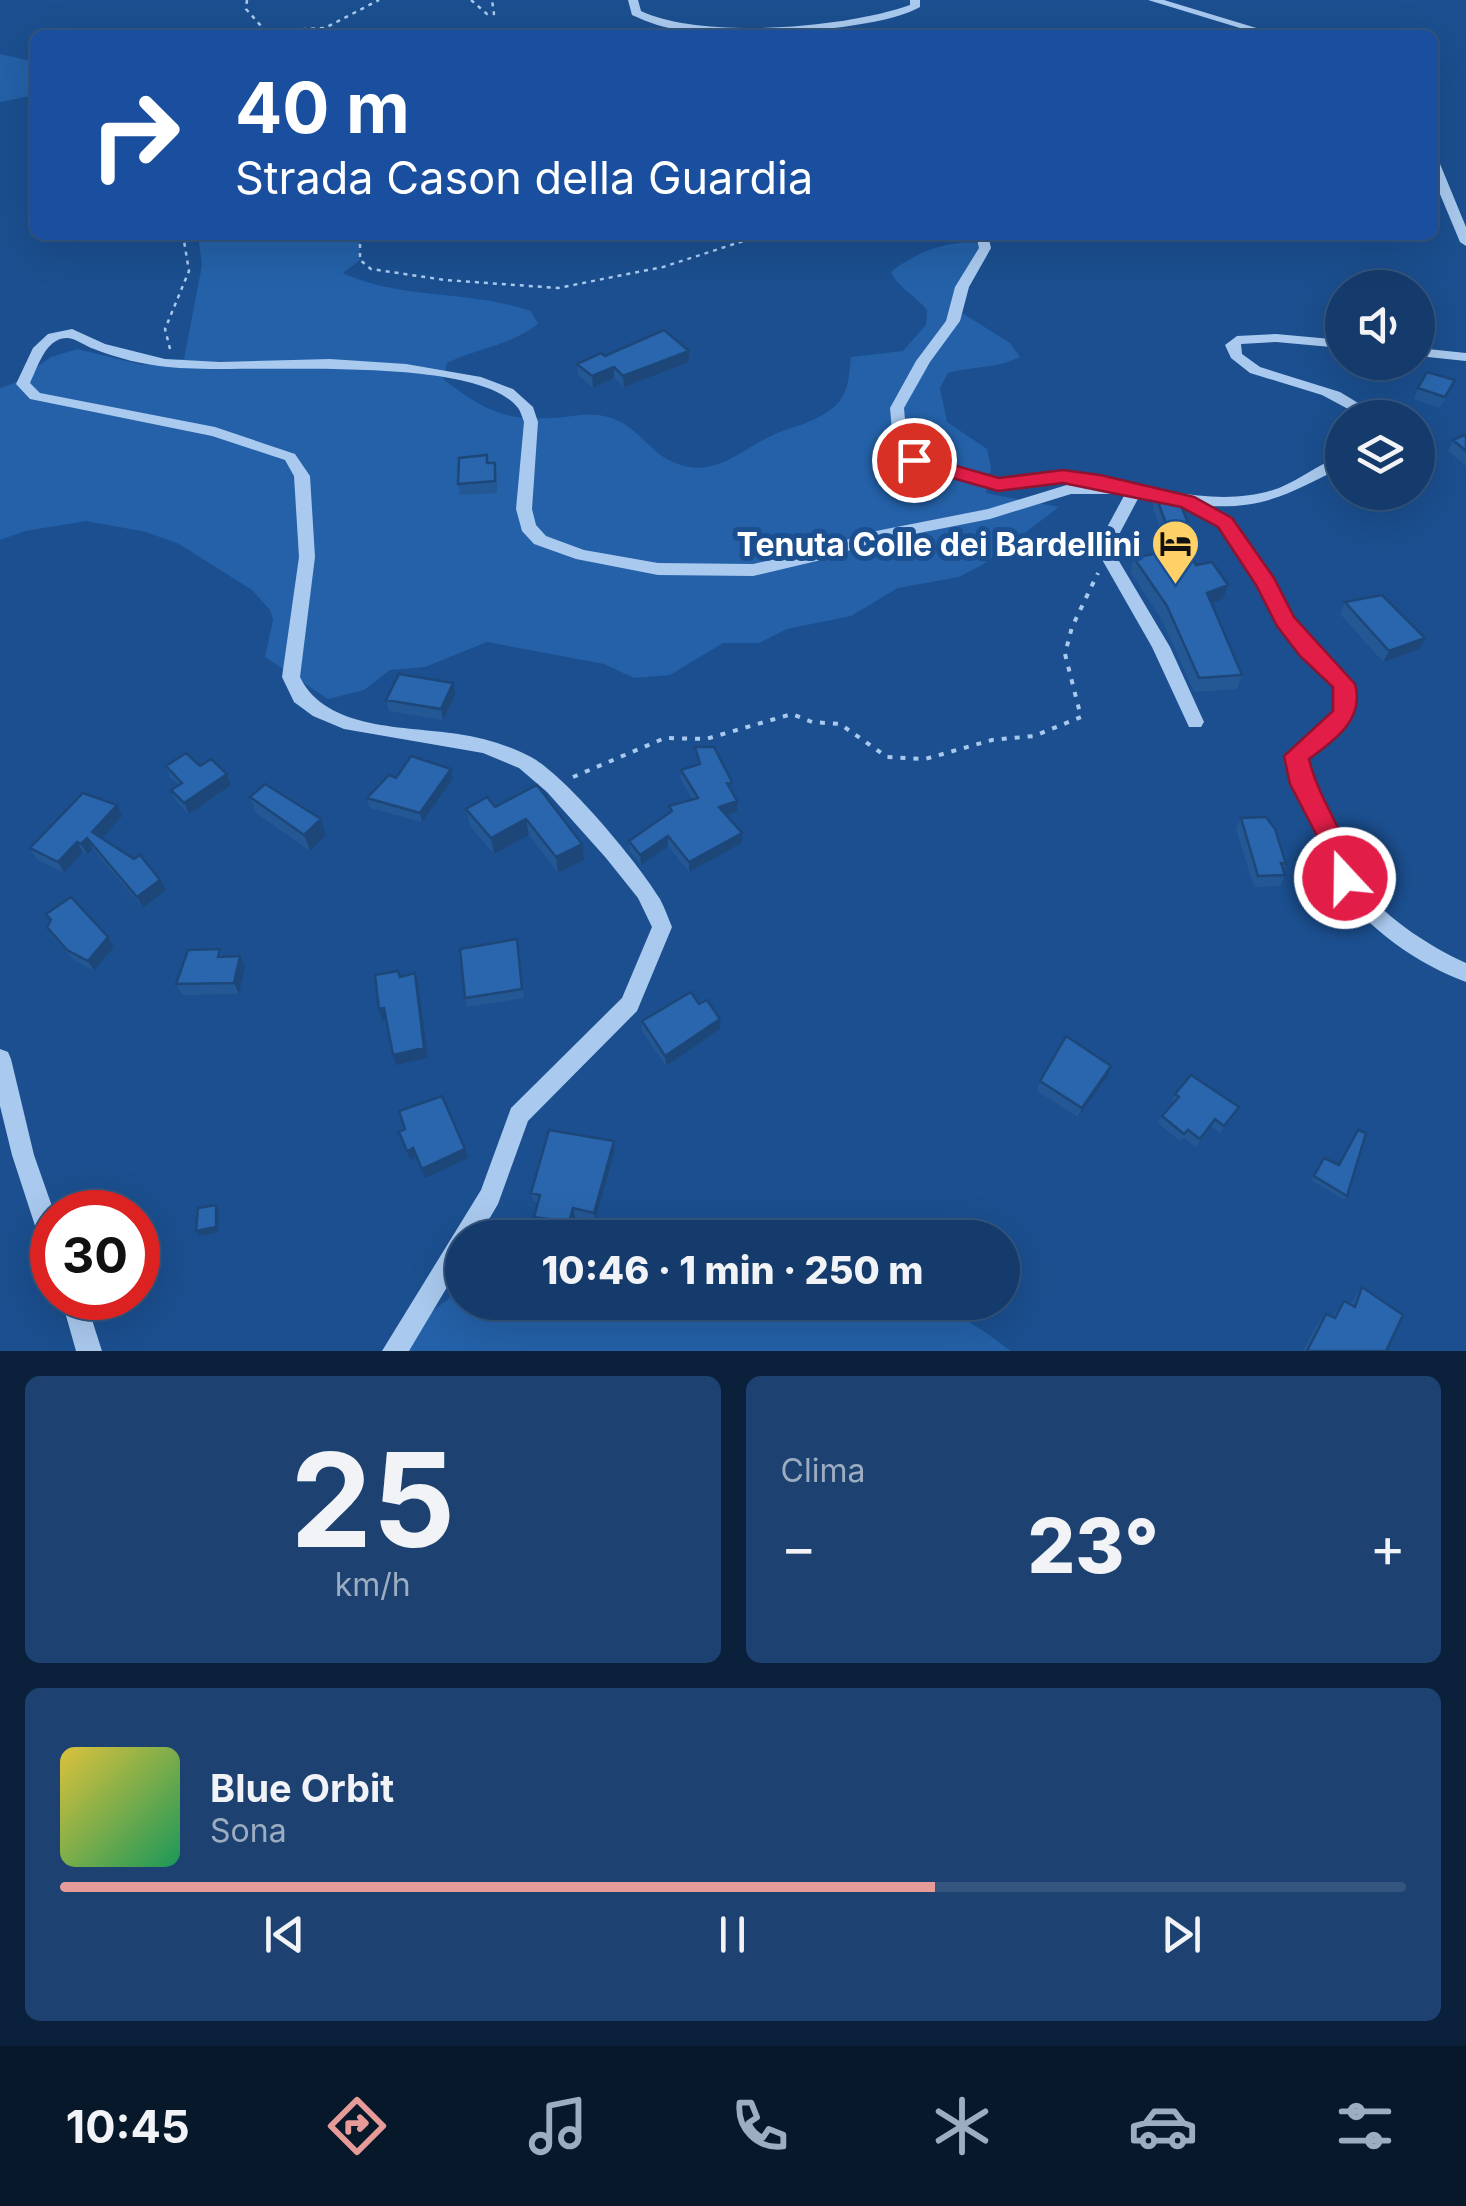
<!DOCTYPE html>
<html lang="it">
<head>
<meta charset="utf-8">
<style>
  body { margin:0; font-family:Inter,sans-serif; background:#1d4271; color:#f1f3f6; height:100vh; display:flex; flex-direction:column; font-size:38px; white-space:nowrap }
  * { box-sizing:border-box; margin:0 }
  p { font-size:32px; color:#9dadc1 }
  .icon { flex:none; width:55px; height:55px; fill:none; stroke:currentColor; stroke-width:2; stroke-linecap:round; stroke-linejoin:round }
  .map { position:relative; height:1351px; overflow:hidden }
  .panel { display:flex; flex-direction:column; gap:25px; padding:25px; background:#0b203b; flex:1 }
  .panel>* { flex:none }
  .guide { position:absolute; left:30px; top:30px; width:1408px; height:210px; border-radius:15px; box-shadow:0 10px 40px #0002,0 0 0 2px #33557e; background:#1a4fa0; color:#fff; overflow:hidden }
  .controls { position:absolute; left:1325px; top:270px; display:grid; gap:20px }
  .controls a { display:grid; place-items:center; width:110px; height:110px; border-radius:50%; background:#143b6b; box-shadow:0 10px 40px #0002,0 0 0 2px #33557e; font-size:50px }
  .speed { position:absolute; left:30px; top:1190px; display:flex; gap:20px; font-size:50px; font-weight:700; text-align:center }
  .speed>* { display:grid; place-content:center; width:130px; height:130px; border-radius:50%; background:#143b6b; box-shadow:0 10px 40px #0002,0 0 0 2px #33557e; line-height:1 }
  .speed .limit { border:15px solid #d22; background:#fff; color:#111 }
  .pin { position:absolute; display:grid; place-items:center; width:85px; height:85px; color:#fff; margin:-42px; border:5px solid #fff; border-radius:50%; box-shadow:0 2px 10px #0007 }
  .me { position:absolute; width:110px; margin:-55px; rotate:339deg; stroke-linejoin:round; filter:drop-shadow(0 0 8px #0008) }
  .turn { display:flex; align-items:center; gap:35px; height:210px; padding:0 40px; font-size:45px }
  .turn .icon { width:130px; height:130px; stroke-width:2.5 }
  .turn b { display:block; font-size:70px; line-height:85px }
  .big { font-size:75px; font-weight:800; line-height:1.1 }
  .panel .tile { flex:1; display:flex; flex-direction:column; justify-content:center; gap:15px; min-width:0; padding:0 35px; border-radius:15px; background:#1d4271 }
  .panel .dial { align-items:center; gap:0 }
  .dial b { font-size:130px; line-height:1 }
  .song { display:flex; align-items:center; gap:30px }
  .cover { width:120px; height:120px; border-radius:15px; background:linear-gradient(135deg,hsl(50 70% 55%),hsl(150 70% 35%)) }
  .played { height:10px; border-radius:5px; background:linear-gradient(90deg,#e69b98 65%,#33557e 65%) }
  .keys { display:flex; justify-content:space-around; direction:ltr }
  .heat { display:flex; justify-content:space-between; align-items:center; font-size:55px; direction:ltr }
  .panel .tiles { flex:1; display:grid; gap:25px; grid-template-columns:1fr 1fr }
  .tile:last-child { grid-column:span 2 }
  .trip { position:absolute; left:445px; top:1220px; width:575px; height:100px; border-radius:50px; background:#143b6b; box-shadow:0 10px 40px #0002,0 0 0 2px #33557e; font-weight:800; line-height:100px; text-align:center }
  .tab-bar { display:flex; height:160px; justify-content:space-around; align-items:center; background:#08182b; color:#9dadc1 }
  .tab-bar .icon { width:70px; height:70px }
  .tab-bar .active { color:#e69b98 }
  .tab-bar b { font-size:45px; color:#f1f3f6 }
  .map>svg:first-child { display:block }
  .green { fill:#2461a8 }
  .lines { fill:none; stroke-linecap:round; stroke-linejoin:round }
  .path-far1 { stroke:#a9c9ee; stroke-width:2.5; stroke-dasharray:4 5; stroke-linecap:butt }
  .path { stroke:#a9c9ee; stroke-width:4; stroke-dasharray:5 8; stroke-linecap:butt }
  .minor { fill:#a9c9ee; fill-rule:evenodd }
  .wall { fill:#245895 }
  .shaded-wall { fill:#1d4779 }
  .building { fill:#2a66ad; stroke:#1d4779; stroke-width:2.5 }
  .route { fill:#e11d48; stroke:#92132f; stroke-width:2.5 }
  .labels { text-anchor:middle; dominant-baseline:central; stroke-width:10; stroke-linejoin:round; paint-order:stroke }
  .poi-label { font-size:32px; font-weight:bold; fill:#fff; stroke:#1b4f8f; text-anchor:end }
</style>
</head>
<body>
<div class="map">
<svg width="1466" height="1351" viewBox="0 0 1466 1351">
  <rect width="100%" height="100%" fill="#1b4f8f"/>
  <path class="green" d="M0 54 35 62V95L0 102Z
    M198 235H360V260L343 273C401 300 470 290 531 311L538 324C512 345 477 348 447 363L443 379C482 409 503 421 553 418 568 417 585 413 599 415 638 421 645 451 675 463 715 479 740 450 773 435 794 426 817 422 835 406 849 393 849 375 851 357L903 351 926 325 927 310C915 295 899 289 891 272 915 252 953 238 984 244L987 257 951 306 1010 343 1020 357C997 369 973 366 948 373L940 388 947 422 987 449 991 467 986 493 1059 507 982 565 959 577 898 588 851 616 787 629 759 643H723L670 675 634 678 604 664 487 642 425 667 390 670 364 690 328 699 265 657 273 620 270 610 252 590 179 544 146 532 86 521 25 531 0 540V388L14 383 51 357 77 349 143 365 184 359 202 265Z
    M462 1289V1302H846C875 1319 901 1307 933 1310 961 1312 989 1335 1011 1351H398L424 1317Z"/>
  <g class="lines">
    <path class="path-far1" d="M247 0 246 9 269 35
      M471 0 487 14H494L492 0
      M266 31 325 28 379 0
      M360 235V260L371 269 445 280 558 288 663 267 762 235
      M170 349 165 329 189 271 183 235"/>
    <path class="path" d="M573 777 665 738 706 739 792 714 812 722 840 724 887 757 925 759 992 740 1034 736 1081 717 1065 654 1072 627 1098 573"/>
    <path class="minor" d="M628 0H638L641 11C702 40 846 28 910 5V0H920V7C880 31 732 39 684 31 665 28 649 23 632 15Z
      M1148 0H1164L1279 35H1263Z
      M1432 156 1438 159 1466 227V246L1460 242 1432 175Z
      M976 235H988L991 248 969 287 960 321 930 362 904 408 907 442 918 457 998 480 1063 471 1097 477 1100 480 1095 484H1117L1123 481C1173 493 1229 506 1279 488 1301 479 1320 463 1342 456V467C1294 491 1266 509 1209 506 1265 534 1274 605 1315 647 1330 662 1358 677 1356 701 1353 728 1325 745 1306 758 1314 786 1327 811 1340 836 1347 850 1349 866 1357 879 1377 913 1430 947 1466 963V982C1420 965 1364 928 1339 885 1331 871 1330 855 1323 841 1309 813 1295 786 1287 756 1300 737 1336 728 1338 701 1340 678 1309 663 1297 648 1267 611 1254 556 1217 525 1195 506 1167 501 1140 495L1114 544 1116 556 1170 647 1204 722 1201 727H1189L1152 647 1100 556 1098 544 1125 494H1071L990 519 874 542 821 560 753 576 658 575 576 559 534 544 522 531 516 509 524 422C523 419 520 410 518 408 476 352 239 375 168 367 145 365 116 358 94 349 85 346 76 338 66 338 45 339 38 367 30 383L40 393 215 427 295 454 310 476 315 557 300 677C326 731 407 726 458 734 483 738 509 745 531 757 566 776 639 864 660 899 665 908 668 918 672 927L637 1011 528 1121 498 1204 478 1238H462V1262L409 1351H382L481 1190 511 1108 622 998 652 927 638 898 606 858 547 792 519 768 483 753 344 729 313 716 294 702 282 677 299 557 294 476 285 460 212 436 30 399 16 384 33 348 48 334 72 329 105 344 165 359 220 362 330 359 406 364 481 377 513 389 533 407 538 422 532 509 536 525 546 536 584 550 658 563 753 564 812 551 871 532 988 509 1070 484H1086L1063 481 998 490 908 463 893 442 890 408 916 361 946 321 955 287 979 248Z
      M1276 334 1342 340V348L1276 342 1241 344 1242 354 1260 367 1340 392 1383 418H1365L1322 395 1250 373 1231 358 1225 345 1237 336Z
      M1418 348 1466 353V361L1418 356Z
      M0 1049 8 1052 11 1059 34 1155 54 1212 52 1253 44 1249 40 1241 12 1155 0 1106Z
      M61 1298H85L102 1351H76Z"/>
  </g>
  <path class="wall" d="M605 356 689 362 624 387 614 378 593 388 578 375 577 364Z
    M1455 380 1440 408 1414 399 1418 388Z
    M1466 434V466L1448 451 1453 440Z
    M487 455 488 463 497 474V493L460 495 458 484Z
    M1156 496 1188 523 1184 534 1163 535 1153 508Z
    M1134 558 1196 565 1223 599 1212 603 1242 675 1237 689 1194 692 1162 620 1130 572Z
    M1345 602 1425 638 1420 649 1383 662 1340 614Z
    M453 683 456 694 443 720 389 711 386 700Z
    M695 747 732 792 737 801V812L726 815 742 843 689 872 668 846 641 865 630 852 629 841 670 813 669 806 693 800 681 780V770L698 765Z
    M166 766H200L227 774 231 785 189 814 176 801 171 790 179 785 170 777Z
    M396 778 453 779 422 822 370 808 367 798Z
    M537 785 584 860 558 873 529 835 494 854 470 826 466 809 495 807Z
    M250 797 326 835 310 851 256 813Z
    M122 816 102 838 166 890 143 908 93 849 87 855 83 852 64 873 36 859 30 848Z
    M1241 818 1286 864 1283 869 1285 875 1280 886 1254 887 1236 829Z
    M46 914 108 937 114 947 94 971 74 960 53 937 47 927 50 921Z
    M519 948 524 998 467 1007 465 998Z
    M220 949 223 957 240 956 245 967 239 994 182 995 176 984Z
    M699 1004 720 1019V1029L666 1066 642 1031V1021Z
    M1111 1066 1108 1076 1078 1117 1037 1091 1040 1081Z
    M1175 1094 1235 1115 1220 1133 1211 1126 1196 1147 1184 1138 1180 1141 1158 1123 1162 1116 1174 1103 1172 1101Z
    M614 1141 615 1150 595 1222 575 1217 571 1231 536 1225 534 1217 538 1203 533 1201 531 1193Z
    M1324 1158 1347 1196 1344 1200 1311 1180Z
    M1362 1287 1389 1351H1303L1316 1326 1326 1314 1332 1317 1344 1301 1350 1304Z"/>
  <path class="shaded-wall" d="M689 351V362L624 387 623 376Z
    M614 367V378L593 388 592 376Z
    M1228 585 1223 599 1202 607 1207 593Z
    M1425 638 1420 649 1383 662 1389 651Z
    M453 683 456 694 443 720 441 709Z
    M451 769 453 779 422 822 420 813Z
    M227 774 231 785 189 814 184 803Z
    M737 801V812L719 817V807Z
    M117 805 122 816 98 843 92 832Z
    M321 819 326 835 310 851 304 835Z
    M526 819 529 835 494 854 491 838Z
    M742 833V843L689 872V862Z
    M668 836V846L641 865 640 855Z
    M87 838 93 849 87 855 81 844Z
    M77 842 83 852 64 873 58 862Z
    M582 844 584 860 558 873 556 857Z
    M160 880 166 890 143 908 137 897Z
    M108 937 114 947 94 971 88 961Z
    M240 956 245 967 239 994 234 983Z
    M415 973 418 983 428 1058 396 1065 393 1055Z
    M384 1008 388 1019 382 1020 379 1009Z
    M720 1019V1029L666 1066 665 1056Z
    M1111 1066 1108 1076 1078 1117 1082 1108Z
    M614 1141 615 1150 595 1222 594 1213Z
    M413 1148 416 1157 410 1160 407 1151Z
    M465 1149 468 1158 425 1178 422 1169Z
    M216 1205 219 1210 218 1232 199 1236 196 1231Z
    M573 1208 575 1217 571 1231 569 1222Z"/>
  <path class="building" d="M664 330 689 351 623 376 614 367 592 376 577 364 601 353 605 356Z
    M1427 372 1455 380 1445 397 1418 388Z
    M1466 434V451L1453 440Z
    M487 455V463H495V481L458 484 459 458Z
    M1156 496H1177L1188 523 1166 524Z
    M1185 547 1196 565 1212 562 1228 585 1207 593 1242 675 1199 678 1167 606 1134 558Z
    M1382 595 1425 638 1389 651 1345 602Z
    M399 674 453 683 441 709 386 700Z
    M695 747H714L732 782 727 783 737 801 719 807 742 833 689 862 668 836 640 855 629 841 672 811 669 806 698 798 681 770 700 764Z
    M186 753 200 766 211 759 227 774 184 803 171 790 182 783 166 766Z
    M411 756 451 769 420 813 367 798 389 775 396 778Z
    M265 784 321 819 304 835 250 797Z
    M537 785 582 844 556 857 526 819 491 838 466 809 487 797 495 807Z
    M83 793 117 805 92 832 134 859 140 855 160 880 137 897 87 838 81 844 77 842 58 862 30 848Z
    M1266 817 1275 829 1286 864 1281 863 1285 875 1258 876 1241 818Z
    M71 897 108 937 88 961 67 950 47 927 51 920 46 914Z
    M517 939 522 989 465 998 460 949Z
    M220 949 218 957 240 956 234 983 176 984 188 950Z
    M398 971 400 977 415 973 424 1048 393 1055 384 1008 379 1009 375 975Z
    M691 992 699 1004 707 1000 720 1019 665 1056 642 1021Z
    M1066 1036 1111 1066 1082 1108 1040 1081Z
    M1191 1075 1239 1107 1224 1126 1215 1119 1200 1139 1188 1130 1184 1134 1162 1116 1179 1097 1175 1094Z
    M442 1096 465 1149 422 1169 413 1148 407 1151 399 1132 405 1129 399 1111Z
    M549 1130 614 1141 594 1213 573 1208 569 1222 534 1217 540 1195 531 1193Z
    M1358 1130 1366 1133 1347 1196 1314 1176 1324 1158 1339 1165Z
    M216 1205V1227L196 1231 198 1208Z
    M1362 1287 1403 1315 1387 1349 1389 1351H1307L1326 1314 1335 1318 1344 1301 1355 1307Z"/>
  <path class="route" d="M914 454 999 478 1063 470 1100 475 1194 497 1232 518 1274 578 1294 617 1355 684C1365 719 1335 740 1309 759 1319 801 1347 835 1358 878L1354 885 1345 888 1336 885 1326 853 1290 784 1284 756 1333 711V687L1300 656 1277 626 1256 585 1218 527 1181 507 1063 483 998 491 907 465 904 460Z"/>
  <defs>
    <symbol id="hotel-pin" viewBox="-11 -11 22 30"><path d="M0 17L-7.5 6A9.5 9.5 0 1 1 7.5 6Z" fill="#ffd166" stroke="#1b4f8f"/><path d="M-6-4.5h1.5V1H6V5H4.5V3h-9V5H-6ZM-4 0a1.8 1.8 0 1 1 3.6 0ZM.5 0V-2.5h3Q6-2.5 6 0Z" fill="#111"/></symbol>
  </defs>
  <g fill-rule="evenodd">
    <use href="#hotel-pin" x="1148" y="516" width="55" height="75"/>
  </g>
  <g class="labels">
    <g class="poi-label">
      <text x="1141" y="544">Tenuta Colle dei Bardellini</text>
    </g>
  </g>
</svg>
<div class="controls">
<a><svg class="icon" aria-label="sound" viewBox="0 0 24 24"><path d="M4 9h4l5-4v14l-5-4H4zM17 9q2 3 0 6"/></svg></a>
<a><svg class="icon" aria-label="layers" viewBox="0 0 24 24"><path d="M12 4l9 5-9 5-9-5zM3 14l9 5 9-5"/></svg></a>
</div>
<div class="speed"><div class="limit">30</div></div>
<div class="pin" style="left:914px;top:460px;background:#d93025"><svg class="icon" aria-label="arrive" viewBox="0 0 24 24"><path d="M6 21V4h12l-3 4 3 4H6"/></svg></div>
<svg class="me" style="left:1345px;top:878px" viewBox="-20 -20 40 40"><circle r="17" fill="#e11d48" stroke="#fff" stroke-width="3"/><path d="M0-11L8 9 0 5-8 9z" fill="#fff"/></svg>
<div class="trip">10:46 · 1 min · 250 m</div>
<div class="guide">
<div class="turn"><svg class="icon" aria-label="right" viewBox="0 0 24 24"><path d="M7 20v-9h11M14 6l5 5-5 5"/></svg><div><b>40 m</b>Strada Cason della Guardia</div></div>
</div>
</div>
<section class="panel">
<div class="tiles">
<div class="tile dial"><b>25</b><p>km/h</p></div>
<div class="tile"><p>Clima</p>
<div class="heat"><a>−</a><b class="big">23°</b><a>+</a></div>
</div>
<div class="tile">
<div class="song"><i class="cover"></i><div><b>Blue Orbit</b><p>Sona</p></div></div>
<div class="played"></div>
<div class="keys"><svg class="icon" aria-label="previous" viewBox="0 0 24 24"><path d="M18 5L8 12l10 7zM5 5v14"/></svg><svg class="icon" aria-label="pause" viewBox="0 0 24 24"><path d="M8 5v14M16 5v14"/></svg><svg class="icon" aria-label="next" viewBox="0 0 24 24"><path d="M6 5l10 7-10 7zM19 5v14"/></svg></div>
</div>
</div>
</section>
<nav class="tab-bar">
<b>10:45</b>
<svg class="icon active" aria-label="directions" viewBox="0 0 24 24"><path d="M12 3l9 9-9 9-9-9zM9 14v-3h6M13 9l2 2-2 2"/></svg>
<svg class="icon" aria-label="music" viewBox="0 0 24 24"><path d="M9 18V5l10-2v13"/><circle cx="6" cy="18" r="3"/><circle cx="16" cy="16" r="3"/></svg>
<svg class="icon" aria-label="phone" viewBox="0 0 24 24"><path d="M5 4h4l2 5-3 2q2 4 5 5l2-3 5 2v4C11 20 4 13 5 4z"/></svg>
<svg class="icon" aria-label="climate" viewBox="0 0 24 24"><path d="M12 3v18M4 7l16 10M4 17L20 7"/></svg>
<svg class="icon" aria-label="car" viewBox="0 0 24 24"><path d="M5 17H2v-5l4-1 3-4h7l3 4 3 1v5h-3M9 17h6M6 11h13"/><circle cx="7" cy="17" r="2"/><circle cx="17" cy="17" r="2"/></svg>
<svg class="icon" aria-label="filters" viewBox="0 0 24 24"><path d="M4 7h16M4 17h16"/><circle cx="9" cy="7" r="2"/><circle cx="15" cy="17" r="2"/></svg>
</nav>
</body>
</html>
